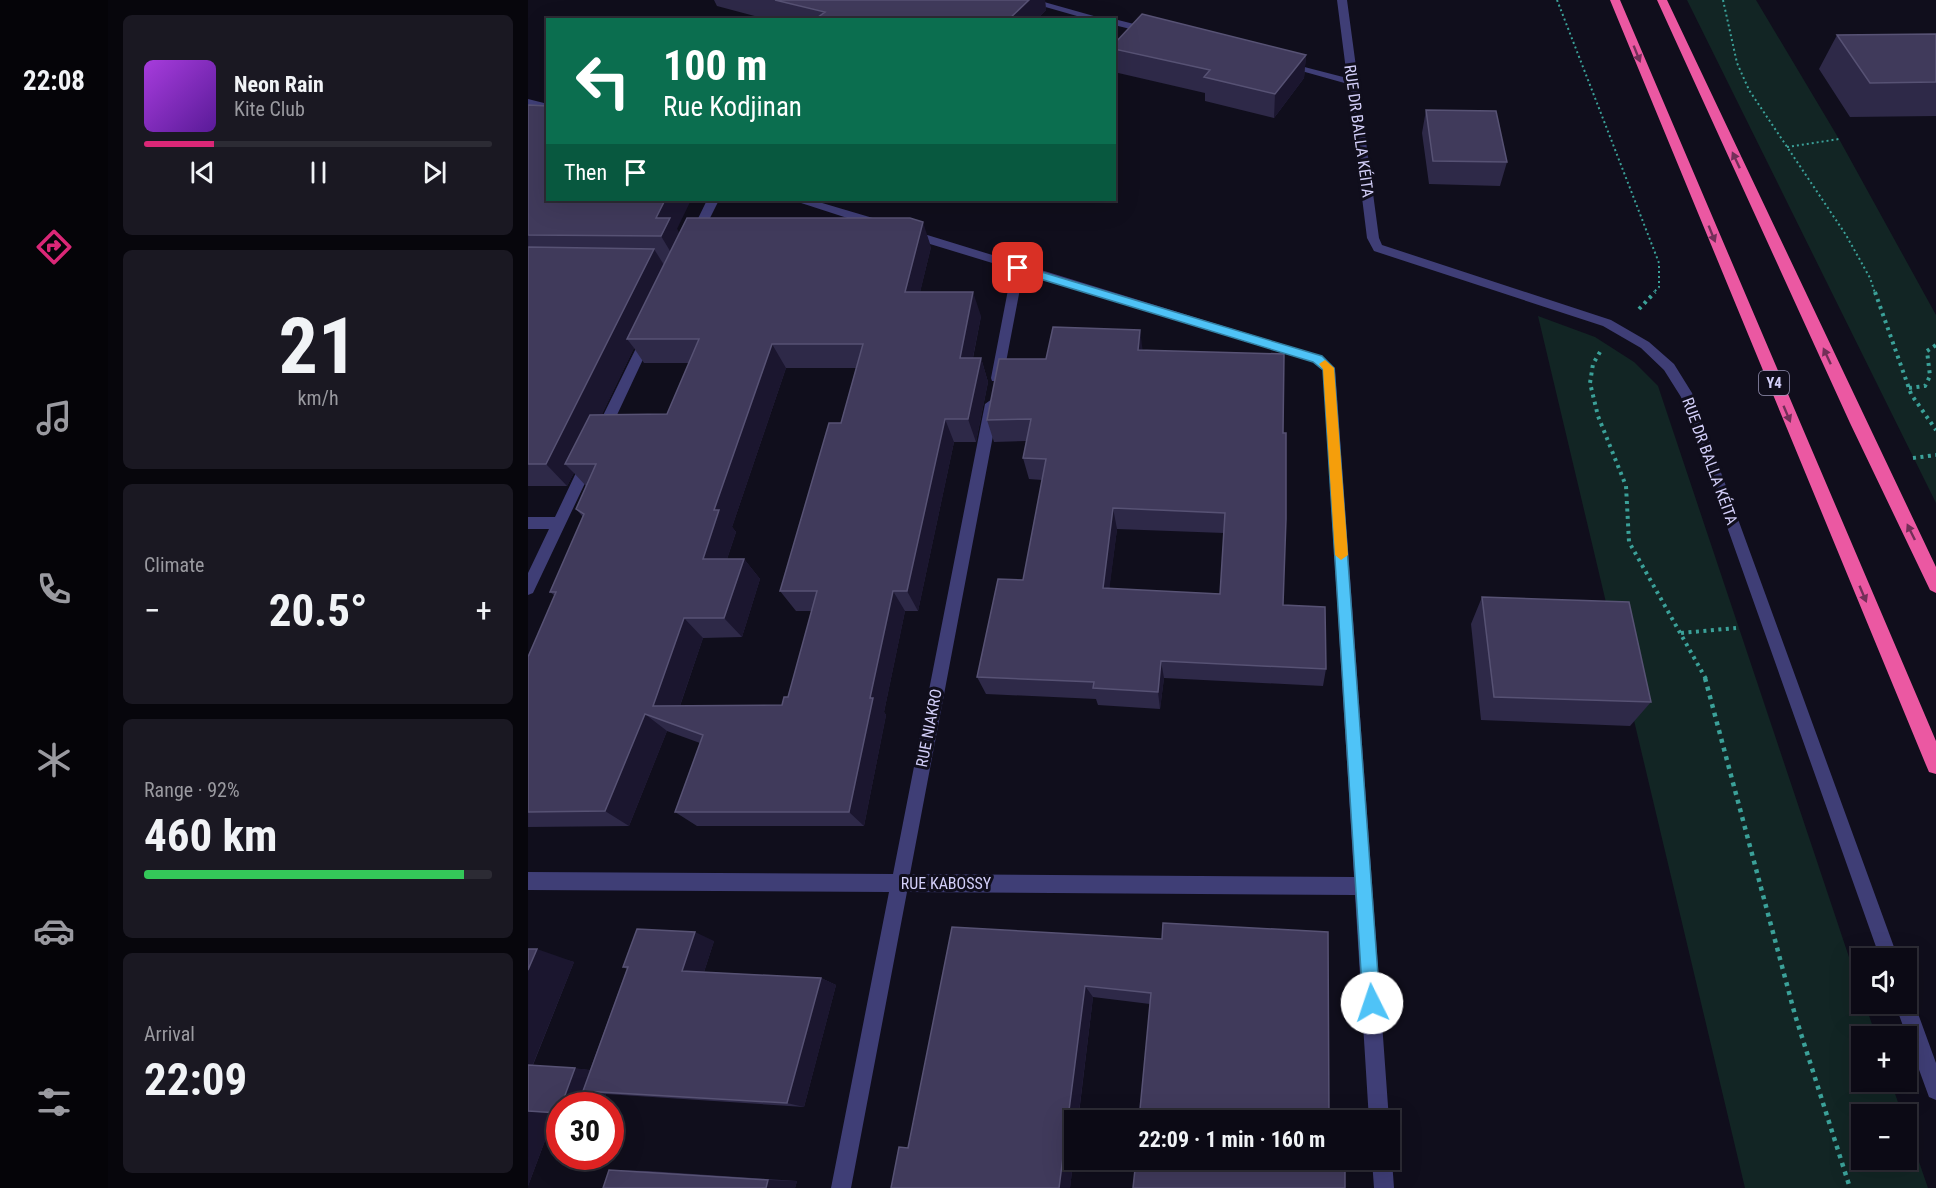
<!DOCTYPE html>
<html lang="en">
<head>
<meta charset="utf-8">
<style>
  body { margin:0; font-family:"Roboto Condensed",sans-serif; background:#1a1822; color:#f1f3f6; height:100vh; display:flex; flex-direction:column; font-size:22px; white-space:nowrap }
  * { box-sizing:border-box; margin:0 }
  p { font-size:20px; color:#9a9aa0 }
  .icon { flex:none; width:33px; height:33px; fill:none; stroke:currentColor; stroke-width:2; stroke-linecap:round; stroke-linejoin:round }
  .map { position:relative; flex:1; overflow:hidden }
  .sheet { display:flex; flex-direction:column; gap:15px; padding:15px; background:#07060c; width:420px }
  .sheet>* { flex:none }
  .guide { position:absolute; left:18px; top:18px; width:570px; height:183px; border-radius:0px; box-shadow:0 6px 24px #0002,0 0 0 2px #2c2b34; background:#0b6e4f; color:#fff; overflow:hidden }
  .buttons { position:absolute; left:1323px; top:948px; display:grid; gap:12px }
  .buttons a { display:grid; place-items:center; width:66px; height:66px; border-radius:0px; background:#0c0a15; box-shadow:0 6px 24px #0002,0 0 0 2px #2c2b34; font-size:30px }
  .speed { position:absolute; left:18px; top:1092px; display:flex; gap:12px; font-size:30px; font-weight:700; text-align:center }
  .speed>* { display:grid; place-content:center; width:78px; height:78px; border-radius:50%; background:#0c0a15; box-shadow:0 6px 24px #0002,0 0 0 2px #2c2b34; line-height:1 }
  .speed .limit { border:9px solid #d22; background:#fff; color:#111 }
  .pin { position:absolute; display:grid; place-items:center; width:51px; height:51px; color:#fff; margin:-26px; border-radius:12px; box-shadow:0 3px 9px #0006 }
  .me { position:absolute; width:66px; margin:-33px; rotate:356deg; stroke-linejoin:round; filter:drop-shadow(0 0 4px #0008) }
  .turn { display:flex; align-items:center; gap:21px; height:126px; padding:0 18px; font-size:27px }
  .turn .icon { width:78px; height:78px; stroke-width:2.5 }
  .turn b { display:block; font-size:42px; line-height:51px }
  .then { display:flex; align-items:center; height:57px; padding:0 18px; background:#0003; gap:12px; font-size:22px }
  .big { font-size:45px; font-weight:700; line-height:1.1 }
  .sheet .tile { flex:1; display:flex; flex-direction:column; justify-content:center; gap:9px; min-width:0; padding:0 21px; border-radius:9px; background:#1a1822 }
  .sheet .dial { align-items:center; gap:0 }
  .dial b { font-size:78px; line-height:1 }
  .song { display:flex; align-items:center; gap:18px }
  .cover { width:72px; height:72px; border-radius:9px; background:linear-gradient(135deg,hsl(280 70% 55%),hsl(270 70% 35%)) }
  .played { height:6px; border-radius:3px; background:linear-gradient(90deg,#db2777 20%,#2c2b34 20%) }
  .keys { display:flex; justify-content:space-around; direction:ltr }
  .heat { display:flex; justify-content:space-between; align-items:center; font-size:33px; direction:ltr }
  .charge { height:9px; border-radius:4px; background:linear-gradient(90deg,#34c759 92%,#2c2b34 0) }
  .trip { position:absolute; left:536px; top:1110px; width:336px; height:60px; border-radius:0px; background:#0c0a15; box-shadow:0 6px 24px #0002,0 0 0 2px #2c2b34; font-weight:700; line-height:60px; text-align:center }
  main { display:flex; flex:1; min-height:0 }
  .tab-bar { display:flex; flex-direction:column; width:108px; justify-content:space-around; align-items:center; background:#050408; color:#9a9aa0 }
  .tab-bar .icon { width:42px; height:42px }
  .tab-bar .active { color:#db2777 }
  .tab-bar b { font-size:27px; color:#f1f3f6 }
  .map>svg:first-child { display:block }
  .green { fill:#122524 }
  .lines { fill:none; stroke-linecap:round; stroke-linejoin:round }
  .path-far2 { stroke:#3ba199; stroke-width:2; stroke-dasharray:2 3; stroke-linecap:butt }
  .path-far1 { stroke:#3ba199; stroke-width:4; stroke-dasharray:3 4.5; stroke-linecap:butt }
  .path { stroke:#3ba199; stroke-width:4.5; stroke-dasharray:4 5; stroke-linecap:butt }
  .minor { fill:#3f3e76; fill-rule:evenodd }
  .highway { fill:#eb58a2; fill-rule:evenodd }
  .wall { fill:#2e2948; fill-rule:evenodd }
  .shaded-wall { fill:#1b162f }
  .building { fill:#403a5b; stroke:#575274; stroke-width:1.5; fill-rule:evenodd }
  .oneway { fill:#732f58 }
  .route { fill:#4fc3f7; stroke:#337fa1; stroke-width:1.5 }
  .slow { fill:#f59e0b }
  .labels { text-anchor:middle; dominant-baseline:central; stroke-width:6; stroke-linejoin:round; paint-order:stroke }
  .shield { fill:#100e1c; stroke:#9895b7; stroke-width:1.5 }
  .shield-label { font-size:15px; font-weight:bold; fill:#d3cff9 }
  .street-label { font-size:16px; fill:#d3cff9; stroke:#100e1c }
</style>
</head>
<body>
<main>
<nav class="tab-bar">
<b>22:08</b>
<svg class="icon active" aria-label="directions" viewBox="0 0 24 24"><path d="M12 3l9 9-9 9-9-9zM9 14v-3h6M13 9l2 2-2 2"/></svg>
<svg class="icon" aria-label="music" viewBox="0 0 24 24"><path d="M9 18V5l10-2v13"/><circle cx="6" cy="18" r="3"/><circle cx="16" cy="16" r="3"/></svg>
<svg class="icon" aria-label="phone" viewBox="0 0 24 24"><path d="M5 4h4l2 5-3 2q2 4 5 5l2-3 5 2v4C11 20 4 13 5 4z"/></svg>
<svg class="icon" aria-label="climate" viewBox="0 0 24 24"><path d="M12 3v18M4 7l16 10M4 17L20 7"/></svg>
<svg class="icon" aria-label="car" viewBox="0 0 24 24"><path d="M5 17H2v-5l4-1 3-4h7l3 4 3 1v5h-3M9 17h6M6 11h13"/><circle cx="7" cy="17" r="2"/><circle cx="17" cy="17" r="2"/></svg>
<svg class="icon" aria-label="filters" viewBox="0 0 24 24"><path d="M4 7h16M4 17h16"/><circle cx="9" cy="7" r="2"/><circle cx="15" cy="17" r="2"/></svg>
</nav>
<section class="sheet">
<div class="tile">
<div class="song"><i class="cover"></i><div><b>Neon Rain</b><p>Kite Club</p></div></div>
<div class="played"></div>
<div class="keys"><svg class="icon" aria-label="previous" viewBox="0 0 24 24"><path d="M18 5L8 12l10 7zM5 5v14"/></svg><svg class="icon" aria-label="pause" viewBox="0 0 24 24"><path d="M8 5v14M16 5v14"/></svg><svg class="icon" aria-label="next" viewBox="0 0 24 24"><path d="M6 5l10 7-10 7zM19 5v14"/></svg></div>
</div>
<div class="tile dial"><b>21</b><p>km/h</p></div>
<div class="tile"><p>Climate</p>
<div class="heat"><a>−</a><b class="big">20.5°</b><a>+</a></div>
</div>
<div class="tile"><p>Range · 92%</p><b class="big">460 km</b><div class="charge"></div></div>
<div class="tile"><p>Arrival</p><b class="big">22:09</b></div>
</section>
<div class="map">
<svg width="1408" height="1188" viewBox="0 0 1408 1188">
  <rect width="100%" height="100%" fill="#100e1c"/>
  <path class="green" d="M1159 0H1228L1311 139 1408 315V503Z
    M1010 316 1067 337 1106 362 1130 386 1333 993 1334 1004H1337L1348 1036H1334V1082H1363L1374 1114H1334V1160H1378L1379 1127 1400 1188H1217Z"/>
  <g class="lines">
    <path class="path-far2" d="M1029 0 1131 263V287L1125 293
      M1195 0 1209 63 1221 90 1318 235 1342 278 1347 293
      M1259 147 1311 139"/>
    <path class="path-far1" d="M1347 292 1383 394 1408 430
      M1111 309 1127 292
      M1072 352 1065 364 1062 383 1070 416 1098 486 1101 542 1178 679
      M1381 388 1397 386 1402 376 1399 351 1408 345
      M1385 458 1408 455
      M1153 633 1208 628"/>
    <path class="path" d="M1177 678 1267 1015 1322 1188"/>
    <path class="minor" d="M493 0H509L580 20H563Z
      M809 0H819L851 238 854 245 1083 320 1121 342 1146 364 1164 393 1370 958H1352L1153 397 1136 370 1113 348 1075 326 846 251 839 238 820 84 752 65 757 62 819 78Z
      M586 19 626 29 628 31 623 34 586 25Z
      M0 99 20 104V110L0 105Z
      M179 200H191L172 238H164L162 235Z
      M268 200H284L355 221 357 224 355 227H347L270 202Z
      M383 230 793 356 807 368 861 1120H841L827 895 379 892 323 1188H303L361 892 0 890V872L365 874 457 404 464 399 471 404 382 874 826 877 795 370 785 362 495 273 475 378 474 381H464L463 378 484 269 379 237 377 234Z
      M119 334 125 338 81 432 79 436H69L67 432 113 338Z
      M60 457 67 462 5 593 0 595V573L21 529H0V517H27L55 458Z
      M1378 995 1384 997 1408 1063V1100L1401 1097 1367 1004H1378Z
      M861 1153 864 1160 866 1188H846L844 1160H861Z"/>
    <path class="highway" d="M1082 0H1092L1408 741V774L1401 772 1398 765Z
      M1129 0H1139L1408 567V593L1402 590 1322 423Z"/>
  </g>
  <path class="wall" d="M186 0H517L518 10 508 20H242L189 6Z
    M1408 34V116L1322 117 1291 69 1309 35Z
    M586 44 778 55 776 78 746 118 677 101V93L586 72Z
    M0 105 149 229 151 234 403 247 392 292 453 316 445 358H453L460 382 448 442H426L390 611H377L356 712 358 715 336 826H169L147 812 172 743 139 731 101 826 0 827V657L27 596 22 592 55 517 48 509 58 486 46 473 39 486H0ZM106 348 116 363H161L139 414H74ZM258 368H328L313 423 252 591 268 611H284L260 697 254 705 152 706 175 638 214 637 232 579 216 559H199L208 532 204 527Z
    M898 110 979 162 972 186 901 184 894 133Z
    M615 351 755 433V605L798 669 795 686 636 678 632 709 570 705 568 699 458 694 449 677 495 580 514 480 501 479 495 458 498 441 466 442 459 420 518 359ZM589 529 696 533 692 594 581 589Z
    M954 597 1123 702 1102 726 953 720 943 624Z
    M424 927 634 939 622 1004 565 997 542 1188H363L380 1148Z
    M186 941 176 972 293 978 308 985 276 1107 78 1094 74 1106H32V1114H27L0 1186V949L46 962 5 1065 62 1070 99 969 95 967Z
    M81 1170 120 1171 269 1181 267 1188H75Z"/>
  <path class="shaded-wall" d="M501 0H517L518 10 508 20H480Z
    M778 55 776 78 746 118 747 94Z
    M137 200H163L149 229 156 242 148 261 133 236 128 218Z
    M395 222 403 247 386 317 377 292Z
    M126 249 141 273 99 339 106 348 50 464H37L46 473 39 486 18 464Z
    M445 292 453 316 440 382 432 358Z
    M612 330 615 353 610 350Z
    M244 344 258 368 204 527 208 532 192 580 175 559 186 510Z
    M453 358 460 382 448 442 440 419Z
    M417 419 426 442 390 611 379 591Z
    M585 508 589 529 579 608 575 588Z
    M216 559 232 579 214 637 196 618Z
    M365 591 377 611 356 712 358 715 336 826 321 812 342 698Z
    M156 618 175 638 146 723 125 706Z
    M633 661 636 678 632 709 630 692Z
    M117 714 139 731 101 826 77 811Z
    M167 932 186 941 174 978 154 971Z
    M9 949 46 962 3 1069H0V970Z
    M293 978 308 985 276 1107 259 1103Z
    M557 986 565 997 550 1120H546V1154L542 1188H531Z
    M47 1068 85 1074 55 1091 78 1094 74 1106H33Z
    M0 1111 27 1114 0 1186Z
    M240 1180 269 1181 267 1188H238Z"/>
  <path class="building" d="M247 0H501L480 20H286L297 12Z
    M614 14 778 55 747 94 676 77 682 70 586 49V44Z
    M1408 34V82L1342 83 1309 35Z
    M0 105 20 106V200H137L128 218H142L133 236 0 235Z
    M898 110 968 111 979 162 905 161Z
    M159 218H382L395 222 377 292H445L432 358H453L440 419H417L379 591H365L342 698H345L321 812H147L175 735 117 714 77 811 0 812V657L28 592H22L56 514 48 509 68 464H37L62 415 139 414 171 339H99ZM244 344H335L313 423H301L252 591H289L260 697H256L254 705 125 706 156 618H196L216 559H175L191 510H186Z
    M0 247 126 249 18 464H0Z
    M525 327 612 330 610 350 756 354 755 433H758V519L755 605 797 607 798 669 633 661 630 692 565 688 566 682 449 677 470 579 495 580 518 459 495 458 503 419 459 420 471 359H518ZM585 508 697 513 692 594 575 588Z
    M954 597 1101 602 1123 702 966 697Z
    M635 923 800 932 801 1120H611L623 993 557 986 531 1188H363L371 1147 380 1148 424 927 634 939Z
    M109 929 167 932 154 971 293 978 259 1103 55 1091 100 967H95Z
    M0 949H9L0 970Z
    M0 1065 47 1068 33 1106H32L31 1113 0 1111Z
    M608 1160H801V1161L817 1162V1188H605Z
    M81 1170 240 1180 238 1188H75Z"/>
  <defs><path id="oneway-solid" d="M-6-.8H1V-3.2L6.5 0L1 3.2V.8H-6Z" transform="scale(1.5)"/></defs>
  <g class="oneway">
    <use href="#oneway-solid" transform="translate(1109 54) rotate(68)"/>
    <use href="#oneway-solid" transform="translate(1208 160) rotate(-115)"/>
    <use href="#oneway-solid" transform="translate(1184 234) rotate(68)"/>
    <use href="#oneway-solid" transform="translate(1299 356) rotate(-115)"/>
    <use href="#oneway-solid" transform="translate(1259 414) rotate(67)"/>
    <use href="#oneway-solid" transform="translate(1383 532) rotate(-116)"/>
    <use href="#oneway-solid" transform="translate(1335 594) rotate(67)"/>
  </g>
  <path class="route" d="M490 265 794 356 806 368 852 1003 850 1009 844 1012 837 1009 835 1003 795 370 785 362 486 271V266Z"/>
  <path class="slow" d="M797 360 806 368 820 555 813 560 807 555 795 369 791 364Z"/>
  <g class="labels">
    <rect class="shield" x="1231" y="371" width="30" height="24" rx="4.5"/>
    <g class="shield-label">
      <text x="1246" y="383">Y4</text>
    </g>
    <g class="street-label">
      <text transform="translate(831 131) rotate(82)">RUE DR BALLA KÉITA</text>
      <text transform="translate(1182 461) rotate(70)">RUE DR BALLA KÉITA</text>
      <text transform="translate(401 728) rotate(-79)">RUE NIAKRO</text>
      <text x="418" y="883">RUE KABOSSY</text>
    </g>
  </g>
</svg>
<div class="buttons">
<a><svg class="icon" aria-label="sound" viewBox="0 0 24 24"><path d="M4 9h4l5-4v14l-5-4H4zM17 9q2 3 0 6"/></svg></a>
<a>+</a>
<a>−</a>
</div>
<div class="speed"><div class="limit">30</div></div>
<div class="pin" style="left:490px;top:268px;background:#d93025"><svg class="icon" aria-label="arrive" viewBox="0 0 24 24"><path d="M6 21V4h12l-3 4 3 4H6"/></svg></div>
<svg class="me" style="left:844px;top:1003px" viewBox="-20 -20 40 40"><circle r="19" fill="#fff"/><path d="M0-13L10 11 0 6-10 11z" fill="#4fc3f7"/></svg>
<div class="trip">22:09 · 1 min · 160 m</div>
<div class="guide">
<div class="turn"><svg class="icon" aria-label="left" viewBox="0 0 24 24"><path d="M17 20v-9H6M10 6l-5 5 5 5"/></svg><div><b>100 m</b>Rue Kodjinan</div></div>
<div class="then">Then<svg class="icon" aria-label="arrive" viewBox="0 0 24 24"><path d="M6 21V4h12l-3 4 3 4H6"/></svg></div>
</div>
</div>
</main>
</body>
</html>
